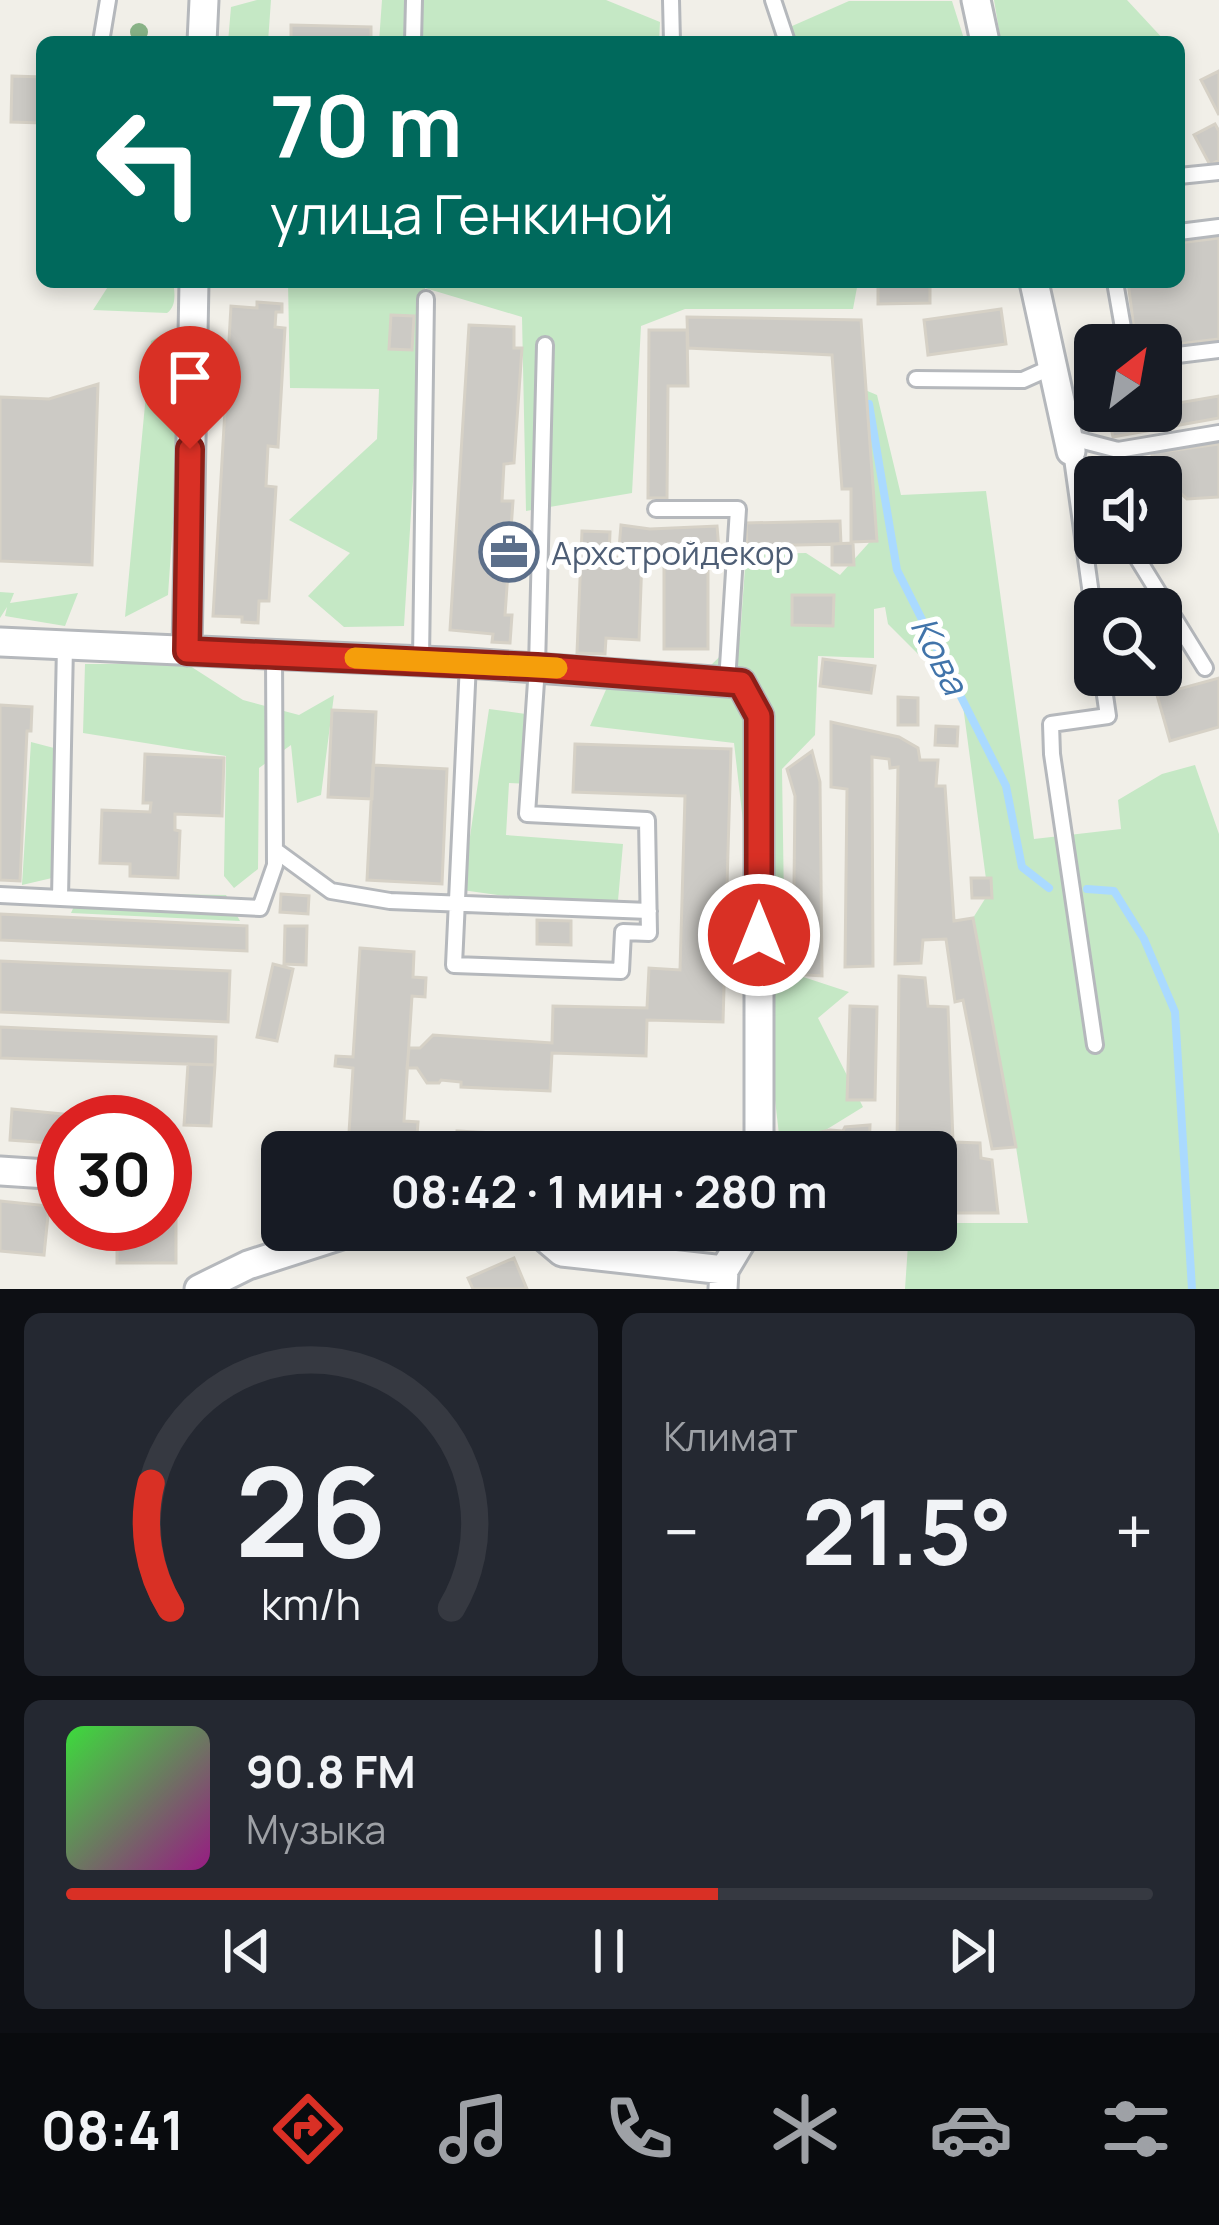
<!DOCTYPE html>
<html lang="ru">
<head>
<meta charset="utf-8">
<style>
  body { margin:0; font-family:Manrope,sans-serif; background:#242831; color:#f1f3f6; height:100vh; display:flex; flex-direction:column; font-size:45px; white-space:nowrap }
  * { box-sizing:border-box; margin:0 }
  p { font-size:39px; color:#9ea1a6 }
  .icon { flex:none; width:66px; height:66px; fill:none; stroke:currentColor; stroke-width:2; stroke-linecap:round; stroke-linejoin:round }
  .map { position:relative; height:1289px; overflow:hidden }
  .panel { display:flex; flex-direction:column; gap:24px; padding:24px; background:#0d0f14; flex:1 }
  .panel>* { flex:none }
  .top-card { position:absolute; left:36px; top:36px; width:1149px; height:252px; border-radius:18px; box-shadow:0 6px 18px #0003; background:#00695c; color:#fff; overflow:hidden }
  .needle { width:78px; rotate:31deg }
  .buttons { position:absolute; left:1074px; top:324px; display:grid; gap:24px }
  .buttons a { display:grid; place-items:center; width:108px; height:108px; border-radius:18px; background:#171b24; box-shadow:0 6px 18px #0003; font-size:60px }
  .speed { position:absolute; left:36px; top:1095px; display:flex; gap:24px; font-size:60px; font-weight:700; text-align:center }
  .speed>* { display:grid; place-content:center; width:156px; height:156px; border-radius:50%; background:#171b24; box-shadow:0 6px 18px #0003; line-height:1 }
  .speed .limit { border:18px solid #d22; background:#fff; color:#111 }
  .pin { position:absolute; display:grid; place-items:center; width:102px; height:102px; color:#fff; margin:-123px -51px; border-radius:50% 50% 50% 0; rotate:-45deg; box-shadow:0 0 12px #0007 }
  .pin .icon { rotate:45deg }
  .me { position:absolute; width:132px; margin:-66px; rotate:0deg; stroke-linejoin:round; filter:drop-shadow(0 0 9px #0008) }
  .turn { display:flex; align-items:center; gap:42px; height:252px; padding:0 36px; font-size:54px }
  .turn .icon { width:156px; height:156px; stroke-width:2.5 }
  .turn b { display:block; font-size:84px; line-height:102px }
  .big { font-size:90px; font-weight:700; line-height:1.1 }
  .panel .widget { flex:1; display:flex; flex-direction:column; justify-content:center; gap:18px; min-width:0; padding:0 42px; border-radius:18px; background:#242831 }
  .panel .dial { align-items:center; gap:0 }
  .dial svg { height:312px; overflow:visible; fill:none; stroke:#363941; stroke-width:7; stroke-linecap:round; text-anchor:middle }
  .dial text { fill:#f1f3f6; stroke:none }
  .song { display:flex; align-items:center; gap:36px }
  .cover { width:144px; height:144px; border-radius:18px; background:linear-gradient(135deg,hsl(120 70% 55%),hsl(310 70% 35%)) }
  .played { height:12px; border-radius:6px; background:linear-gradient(90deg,#d93025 60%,#363941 60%) }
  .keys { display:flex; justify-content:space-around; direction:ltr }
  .heat { display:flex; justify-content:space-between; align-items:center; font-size:66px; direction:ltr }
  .panel .tiles { flex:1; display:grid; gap:24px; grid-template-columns:1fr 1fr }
  .widget:last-child { grid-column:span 2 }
  .trip { position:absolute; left:261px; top:1131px; width:696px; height:120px; border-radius:18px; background:#171b24; box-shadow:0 6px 18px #0003; font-weight:700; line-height:120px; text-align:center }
  .menu { display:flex; height:192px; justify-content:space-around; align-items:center; background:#090b0e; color:#9ea1a6 }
  .menu .icon { width:84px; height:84px }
  .menu .current { color:#d93025 }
  .menu b { font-size:54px; color:#f1f3f6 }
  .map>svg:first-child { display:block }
  .green { fill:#c5e8c5 }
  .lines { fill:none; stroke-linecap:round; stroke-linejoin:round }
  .stream { stroke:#aadaff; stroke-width:8 }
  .building { fill:#cccac5; stroke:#d6d1c6; stroke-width:3 }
  .lane-casing { stroke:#b5b8bc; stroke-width:20 }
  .street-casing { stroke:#b5b8bc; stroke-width:33 }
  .lane { stroke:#fff; stroke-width:14 }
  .street { stroke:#fff; stroke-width:27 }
  .tree { fill:#89b387 }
  .route-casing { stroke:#8d1f18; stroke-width:30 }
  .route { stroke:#d93025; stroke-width:21 }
  .slow { stroke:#f59e0b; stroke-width:21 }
  .labels { text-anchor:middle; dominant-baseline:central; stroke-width:10; stroke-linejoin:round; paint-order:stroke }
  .service-label { font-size:33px; fill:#4e5e75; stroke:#fff; text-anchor:start }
  .water-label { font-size:36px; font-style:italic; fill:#4174aa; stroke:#fff }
</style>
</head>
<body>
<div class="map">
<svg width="1219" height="1289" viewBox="0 0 1219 1289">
  <rect width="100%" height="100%" fill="#f1efe8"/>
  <path class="green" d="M257 0H271L268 42H228L231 7Z
    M382 0H606L660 22 659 42H379Z
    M994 0H1127L1166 42H1001Z
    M849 1H952L965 42H774V34Z
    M288 282H858L853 309H685L641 326 632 493 526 511 522 317 425 288 404 626 344 627 308 596 350 553 289 520 377 439 379 389 290 388Z
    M109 285 174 288C175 297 175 308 167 313L93 310Z
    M173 329 181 406 168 595 125 617 151 341Z
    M865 390 877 395 901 495 986 491 1034 839 1121 829 1118 800 1162 774 1195 765 1219 834V1289H905L909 1230H936V1223H1028L1016 1147 973 918 988 894 962 698 888 624 885 607 874 609V658L818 656 815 735 782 769 785 971 849 992 818 1018 863 1107 790 1152H781L734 743 590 726 616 667H709L740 637 746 554 806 553 840 575 876 535Z
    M0 592 14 593 10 603 78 593 65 626 5 616 7 607 0 618Z
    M85 664H187L243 700 299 715 334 695 321 795 297 803 291 745 259 768 258 869 234 888 224 876 226 756 83 733Z
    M489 709 533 715 530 784 509 783 506 835 623 844 617 912 462 890Z
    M31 742 54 748 52 878 22 885Z
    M80 893 226 895 240 921 71 913Z"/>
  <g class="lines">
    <path class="stream" d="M869 404 897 570 1006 786 1022 867 1049 888
      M1087 889 1114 891 1144 939 1175 1012 1192 1289"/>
  </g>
  <path class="building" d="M291 25 371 27V42H291Z
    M1219 71V115L1201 80Z
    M12 76 42 77V123L11 122Z
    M1215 124 1219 131V160L1210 165 1194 135Z
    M1219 238V339L1161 346 1136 345 1128 282H1179V243Z
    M878 282H930V303L878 304Z
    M257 302 282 304V312H276L275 327 285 328 278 447 268 446 266 486 276 487 269 601H259L258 623 242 622V617L213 616 231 306 257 308Z
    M1001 309 1006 344 928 355 924 320Z
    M391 315 414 316 412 350 389 349Z
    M687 317 861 320 877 541 851 542V489H842L832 355 688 348Z
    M469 325 514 327V348H522L514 463 504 464 502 501H513L505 615H512L510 643 492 642 493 634 450 630Z
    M649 330H687L688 386H668L667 498H648Z
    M98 384 92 565 0 561V397L49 399Z
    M1219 396V418L1113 437 1108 415 1133 411H1161V406Z
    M1219 444V497L1187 499 1154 470 1151 448 1169 451Z
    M840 521 841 544 747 546 746 523Z
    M621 525 650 529 717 526 719 550 619 549Z
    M582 531 610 532 609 557 642 558 639 640 606 638 605 654 577 653Z
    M853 543 854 565H832V544Z
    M664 560H708V649H664Z
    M792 595H834L833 626 792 625Z
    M823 659 875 666 871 693 820 686Z
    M1219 678V727L1170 741 1157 695Z
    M898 697 918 698V725H898Z
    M0 705 32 707 31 731H27L20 881 0 880Z
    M332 710 376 712 372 799 328 797Z
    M831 722 899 737 918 748 920 760H938L936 786H945L954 921 973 918 1016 1147 992 1149 963 1000 955 1002 946 939 923 940 921 963 895 964 898 767 890 768 889 759 872 757 873 966 845 967 847 789 831 787Z
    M936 726 958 727 957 746 935 745Z
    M575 744 731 749 723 1022 647 1020 646 1056 552 1053 550 1091 461 1087V1082L441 1080 439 1083H427L417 1068H407L409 1048H420L433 1035 552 1043 553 1006 647 1008 649 968 680 970 685 796 573 792Z
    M812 751 820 782 822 976 793 974 795 796 787 769Z
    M145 754 224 758 222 816 175 814V830L180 831 178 878 130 876V864L100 863 102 810 150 812 151 803H143Z
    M373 765 447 769 442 884 367 880Z
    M971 878H991L992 898H972Z
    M281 894 309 896 308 914 280 912Z
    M0 914 247 926V951L0 940Z
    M537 920 571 921V945L537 944Z
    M285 926H307L306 965 284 964Z
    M360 948 414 952 413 977 426 978 425 997 412 996 404 1121 418 1122 417 1135 401 1134 400 1152H351L352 1133H349L353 1068 335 1066 336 1056 353 1057Z
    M0 961 230 971 228 1022 0 1012Z
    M273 964 293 969 277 1041 257 1037Z
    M899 976 925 978 928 1006 948 1007 953 1142 897 1147Z
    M850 1006 877 1007 875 1100H847Z
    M0 1027 216 1037 215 1065 0 1058Z
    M188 1064 215 1065 211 1126 184 1125Z
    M12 1109 84 1116 83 1122H63V1144L10 1140Z
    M870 1125 869 1152H792L807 1135 830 1130 843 1131 845 1127Z
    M457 1131 713 1144 712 1152H456Z
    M953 1142 980 1143 981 1158 992 1160 998 1213H949V1199L936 1198V1152H928V1145Z
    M0 1201 49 1206 44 1255 0 1251Z
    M165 1201H176V1263H117V1224H165Z
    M562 1230H708V1240L562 1233Z
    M514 1258 527 1289H473L468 1278Z"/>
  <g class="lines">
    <defs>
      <path id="lane" d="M671 0 672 42
        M773 0 787 42
        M101 42 108 0
        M413 42 414 0
        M1179 176 1219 172
        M1179 232 1219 227
        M1115 282 1126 345
        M1161 357 1219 350
        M916 379 1023 380 1052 367
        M1068 437 1118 450 1219 433
        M1071 451 1095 623
        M1074 456 1095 490
        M656 509H738L727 682
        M1128 543 1205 668
        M421 660 426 299
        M468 663 454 965 621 971 623 932 649 933 647 820 527 814 537 667 545 345
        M275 850 331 891 390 901 649 911
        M0 895 260 908 275 865 274 654
        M60 898 65 645
        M1095 1045 1052 754 1051 724 1108 716 1102 675"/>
      <path id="street" d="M976 0 985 42
        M202 42 204 0
        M1034 282 1071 451
        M0 642 468 663 741 683 759 716V1152
        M187 651 194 282
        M0 1171 63 1175
        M536 1230 562 1252 724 1270
        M199 1289 248 1265 357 1230
        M723 1289 724 1270 748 1230"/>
    </defs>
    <use href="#lane" class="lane-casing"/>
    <use href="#street" class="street-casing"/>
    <use href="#lane" class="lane"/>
    <use href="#street" class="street"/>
  </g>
  <circle class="tree" cx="139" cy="32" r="9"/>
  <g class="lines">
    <defs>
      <path id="route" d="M190 449 187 651 537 667 741 683 759 716V935"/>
    </defs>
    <use href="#route" class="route-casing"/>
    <use href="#route" class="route"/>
    <path class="slow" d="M355 658 557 668"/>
  </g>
  <defs>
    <symbol id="office-ring" viewBox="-11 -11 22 22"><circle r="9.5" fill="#fff" stroke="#5c6f8a" stroke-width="1.5"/><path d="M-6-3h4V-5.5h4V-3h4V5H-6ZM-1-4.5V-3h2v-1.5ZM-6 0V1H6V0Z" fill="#5c6f8a"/></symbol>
  </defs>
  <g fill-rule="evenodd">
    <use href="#office-ring" x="476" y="519" width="66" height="66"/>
  </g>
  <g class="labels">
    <g class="service-label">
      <text x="551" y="552">Архстройдекор</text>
    </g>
    <g class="water-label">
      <text transform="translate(940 655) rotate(63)">Кова</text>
    </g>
  </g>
</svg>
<div class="buttons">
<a><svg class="needle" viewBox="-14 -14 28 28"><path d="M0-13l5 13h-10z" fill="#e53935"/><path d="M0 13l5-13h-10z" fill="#9ea1a6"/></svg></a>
<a><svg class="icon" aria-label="sound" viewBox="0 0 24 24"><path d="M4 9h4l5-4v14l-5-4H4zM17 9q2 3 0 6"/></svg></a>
<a><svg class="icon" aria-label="search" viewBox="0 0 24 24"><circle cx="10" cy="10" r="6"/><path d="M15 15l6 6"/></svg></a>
</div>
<div class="speed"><div class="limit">30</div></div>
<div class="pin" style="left:190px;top:449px;background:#d93025"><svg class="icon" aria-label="arrive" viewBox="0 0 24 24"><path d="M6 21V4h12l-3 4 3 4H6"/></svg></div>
<svg class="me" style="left:759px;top:935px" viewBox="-20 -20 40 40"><circle r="17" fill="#d93025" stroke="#fff" stroke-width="3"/><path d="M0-11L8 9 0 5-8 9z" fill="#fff"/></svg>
<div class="trip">08:42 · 1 мин · 280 m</div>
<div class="top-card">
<div class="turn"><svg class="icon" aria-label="left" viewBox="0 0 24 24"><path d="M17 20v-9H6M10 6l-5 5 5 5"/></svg><div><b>70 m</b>улица Генкиной</div></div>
</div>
</div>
<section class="panel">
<div class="tiles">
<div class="widget dial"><svg viewBox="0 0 100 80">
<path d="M14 69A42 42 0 1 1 86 69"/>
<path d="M14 69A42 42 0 0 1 9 37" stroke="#d93025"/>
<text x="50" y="56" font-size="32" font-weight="700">26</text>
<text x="50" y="72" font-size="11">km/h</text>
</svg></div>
<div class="widget"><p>Климат</p>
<div class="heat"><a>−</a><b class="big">21.5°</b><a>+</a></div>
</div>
<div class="widget">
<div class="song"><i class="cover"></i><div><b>90.8 FM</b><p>Музыка</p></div></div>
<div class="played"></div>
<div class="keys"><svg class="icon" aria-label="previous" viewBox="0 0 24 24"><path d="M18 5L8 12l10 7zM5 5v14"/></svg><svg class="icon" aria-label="pause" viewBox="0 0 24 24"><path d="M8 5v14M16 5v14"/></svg><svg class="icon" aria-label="next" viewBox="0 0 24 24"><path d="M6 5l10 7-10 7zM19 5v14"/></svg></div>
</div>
</div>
</section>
<nav class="menu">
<b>08:41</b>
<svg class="icon current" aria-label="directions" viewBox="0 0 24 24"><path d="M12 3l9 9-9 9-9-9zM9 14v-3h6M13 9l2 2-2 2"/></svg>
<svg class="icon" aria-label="music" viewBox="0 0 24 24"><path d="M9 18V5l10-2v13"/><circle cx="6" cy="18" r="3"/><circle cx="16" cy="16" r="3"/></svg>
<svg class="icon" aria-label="phone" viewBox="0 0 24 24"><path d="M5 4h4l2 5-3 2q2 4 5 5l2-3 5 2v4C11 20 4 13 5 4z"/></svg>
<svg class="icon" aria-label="climate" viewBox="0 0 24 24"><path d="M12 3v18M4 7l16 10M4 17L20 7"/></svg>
<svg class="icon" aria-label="car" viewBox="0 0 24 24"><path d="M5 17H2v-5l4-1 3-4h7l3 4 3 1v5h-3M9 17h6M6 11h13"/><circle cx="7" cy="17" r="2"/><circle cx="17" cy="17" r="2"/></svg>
<svg class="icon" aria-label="filters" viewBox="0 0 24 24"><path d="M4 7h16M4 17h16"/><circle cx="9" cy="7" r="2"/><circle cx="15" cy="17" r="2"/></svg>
</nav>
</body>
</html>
